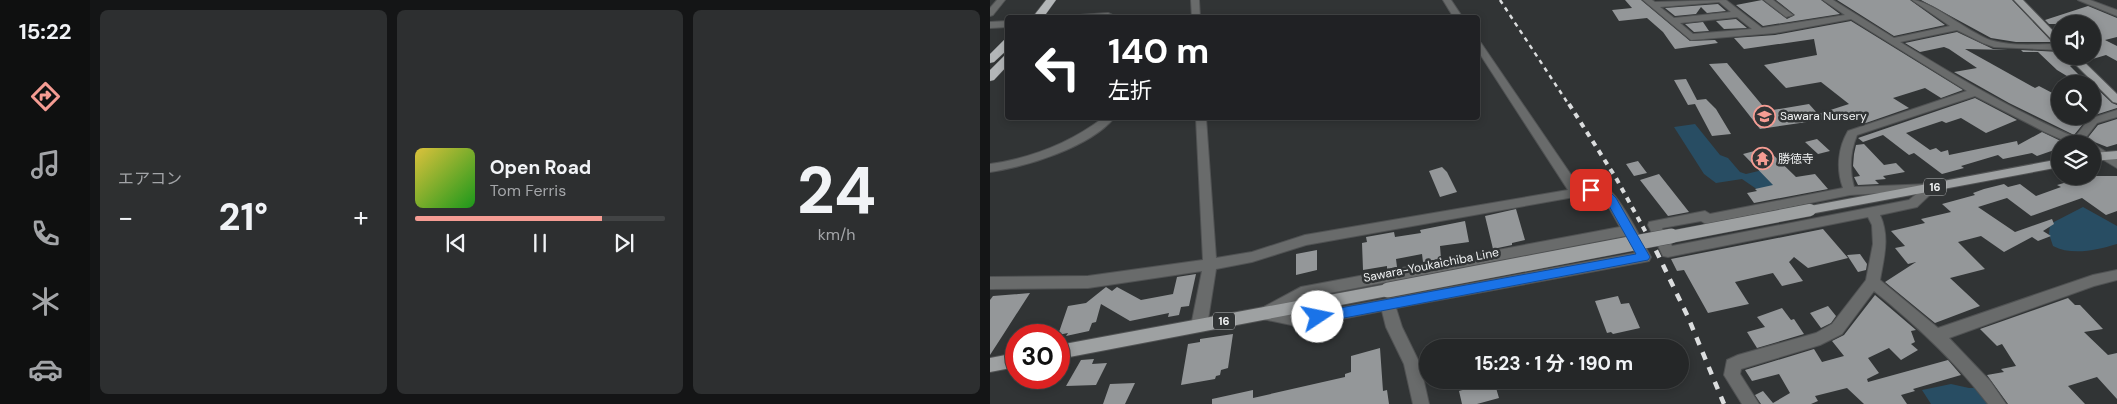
<!DOCTYPE html>
<html lang="ja">
<head>
<meta charset="utf-8">
<style>
  body { margin:0; font-family:"DM Sans","Noto Sans JP",sans-serif; background:#2d2f30; color:#f1f3f6; height:100vh; display:flex; flex-direction:column; font-size:19px; white-space:nowrap }
  * { box-sizing:border-box; margin:0 }
  p { font-size:16px; color:#a3a5a8 }
  .icon { flex:none; width:28px; height:28px; fill:none; stroke:currentColor; stroke-width:2; stroke-linecap:round; stroke-linejoin:round }
  .map { position:relative; flex:1; overflow:hidden }
  .drawer { display:flex; flex-direction:column; gap:10px; padding:10px; background:#141516; width:900px }
  .drawer>* { flex:none }
  .guide { position:absolute; left:15px; top:15px; width:475px; height:105px; border-radius:5px; box-shadow:0 2px 8px #0003,0 0 0 1px #424445; background:#202124; color:#fff; overflow:hidden }
  .tools { position:absolute; left:1061px; top:15px; display:grid; gap:10px }
  .tools a { display:grid; place-items:center; width:50px; height:50px; border-radius:50%; background:#252728; box-shadow:0 2px 8px #0003,0 0 0 1px #424445; font-size:25px }
  .speed { position:absolute; left:15px; top:324px; display:flex; gap:10px; font-size:25px; font-weight:700; text-align:center }
  .speed>* { display:grid; place-content:center; width:65px; height:65px; border-radius:50%; background:#252728; box-shadow:0 2px 8px #0003,0 0 0 1px #424445; line-height:1 }
  .speed .limit { border:8px solid #d22; background:#fff; color:#111 }
  .pin { position:absolute; display:grid; place-items:center; width:42px; height:42px; color:#fff; margin:-21px; border-radius:10px; box-shadow:0 2px 8px #0006 }
  .me { position:absolute; width:55px; margin:-28px; rotate:79deg; stroke-linejoin:round; filter:drop-shadow(0 0 4px #0008) }
  .turn { display:flex; align-items:center; gap:18px; height:105px; padding:0 20px; font-size:22px }
  .turn .icon { width:65px; height:65px; stroke-width:2.5 }
  .turn b { display:block; font-size:35px; line-height:42px }
  .big { font-size:38px; font-weight:700; line-height:1.1 }
  .drawer .tile { flex:1; display:flex; flex-direction:column; justify-content:center; gap:8px; min-width:0; padding:0 18px; border-radius:8px; background:#2d2f30 }
  .drawer .dial { align-items:center; gap:0 }
  .dial b { font-size:65px; line-height:1 }
  .song { display:flex; align-items:center; gap:15px }
  .cover { width:60px; height:60px; border-radius:8px; background:linear-gradient(135deg,hsl(50 70% 55%),hsl(120 70% 35%)) }
  .played { height:5px; border-radius:2px; background:linear-gradient(90deg,#f59c93 75%,#424445 75%) }
  .keys { display:flex; justify-content:space-around; direction:ltr }
  .heat { display:flex; justify-content:space-between; align-items:center; font-size:28px; direction:ltr }
  .drawer .tiles { flex:1; display:grid; gap:10px; grid-template-columns:repeat(3,1fr) }
  .trip { position:absolute; left:429px; top:339px; width:270px; height:50px; border-radius:25px; background:#252728; box-shadow:0 2px 8px #0003,0 0 0 1px #424445; font-weight:700; line-height:50px; text-align:center }
  main { display:flex; flex:1; min-height:0 }
  .tabs { display:flex; flex-direction:column; width:90px; justify-content:space-around; align-items:center; background:#0f1010; color:#a3a5a8 }
  .tabs .icon { width:35px; height:35px }
  .tabs .current { color:#f59c93 }
  .tabs b { font-size:22px; color:#f1f3f6 }
  .map>svg:first-child { display:block }
  .green { fill:#284d63 }
  .building { fill:#949799 }
  .lines { fill:none; stroke-linecap:round; stroke-linejoin:round }
  .minor-casing { stroke:#505253; stroke-width:2 }
  .major-casing { stroke:#505253; stroke-width:2 }
  .highway-casing { stroke:#505253; stroke-width:1 }
  .minor { fill:#696b6b; fill-rule:evenodd }
  .major { fill:#9ea1a2; fill-rule:evenodd }
  .highway { fill:#b3b6b8; fill-rule:evenodd }
  .rail-far2 { stroke:#dbddde; stroke-width:2.5; stroke-dasharray:4.5 4.5; stroke-linecap:butt }
  .rail-far1 { stroke:#dbddde; stroke-width:4; stroke-dasharray:5.5 5.5; stroke-linecap:butt }
  .rail { stroke:#dbddde; stroke-width:4.5; stroke-dasharray:8 8; stroke-linecap:butt }
  .major-bridge-far1-casing { stroke:#505253; stroke-width:13; stroke-linecap:butt }
  .major-bridge-casing { stroke:#505253; stroke-width:16; stroke-linecap:butt }
  .major-bridge-far1 { stroke:#9ea1a2; stroke-width:12 }
  .major-bridge { stroke:#9ea1a2; stroke-width:15 }
  .route { fill:#1a73e8; stroke:#114b97 }
  .labels { text-anchor:middle; dominant-baseline:central; stroke-width:5; stroke-linejoin:round; paint-order:stroke }
  .shield { fill:#313435; stroke:#b7b9ba; stroke-width:1 }
  .shield-label { font-size:11px; font-weight:bold; fill:#f0f2f3 }
  .poi-label { font-size:12px; fill:#f0f2f3; stroke:#313435; text-anchor:start }
  .street-label { font-size:12px; fill:#f0f2f3; stroke:#313435 }
</style>
</head>
<body>
<main>
<nav class="tabs">
<b>15:22</b>
<svg class="icon current" aria-label="directions" viewBox="0 0 24 24"><path d="M12 3l9 9-9 9-9-9zM9 14v-3h6M13 9l2 2-2 2"/></svg>
<svg class="icon" aria-label="music" viewBox="0 0 24 24"><path d="M9 18V5l10-2v13"/><circle cx="6" cy="18" r="3"/><circle cx="16" cy="16" r="3"/></svg>
<svg class="icon" aria-label="phone" viewBox="0 0 24 24"><path d="M5 4h4l2 5-3 2q2 4 5 5l2-3 5 2v4C11 20 4 13 5 4z"/></svg>
<svg class="icon" aria-label="climate" viewBox="0 0 24 24"><path d="M12 3v18M4 7l16 10M4 17L20 7"/></svg>
<svg class="icon" aria-label="car" viewBox="0 0 24 24"><path d="M5 17H2v-5l4-1 3-4h7l3 4 3 1v5h-3M9 17h6M6 11h13"/><circle cx="7" cy="17" r="2"/><circle cx="17" cy="17" r="2"/></svg>
</nav>
<section class="drawer">
<div class="tiles">
<div class="tile"><p>エアコン</p>
<div class="heat"><a>−</a><b class="big">21°</b><a>+</a></div>
</div>
<div class="tile">
<div class="song"><i class="cover"></i><div><b>Open Road</b><p>Tom Ferris</p></div></div>
<div class="played"></div>
<div class="keys"><svg class="icon" aria-label="previous" viewBox="0 0 24 24"><path d="M18 5L8 12l10 7zM5 5v14"/></svg><svg class="icon" aria-label="pause" viewBox="0 0 24 24"><path d="M8 5v14M16 5v14"/></svg><svg class="icon" aria-label="next" viewBox="0 0 24 24"><path d="M6 5l10 7-10 7zM19 5v14"/></svg></div>
</div>
<div class="tile dial"><b>24</b><p>km/h</p></div>
</div>
</section>
<div class="map">
<svg width="1127" height="404" viewBox="0 0 1127 404">
  <rect width="100%" height="100%" fill="#313435"/>
  <path class="green" d="M705 124 730 155 738 158 750 172 756 174 781 168 794 183 768 190 752 179 726 183 714 174 684 127Z
    M1093 207 1127 226V244C1107 250 1082 256 1063 246L1059 234 1060 224Z
    M961 384 979 388H991L1002 404H941L932 390Z"/>
  <path class="building" d="M635 0H651L700 41 725 40 728 43 685 49 673 32 657 18 629 21 622 10 642 8Z
    M772 0 797 19 805 15 786 0H831L850 14 773 26 746 5Z
    M847 0H920L955 25 904 36Z
    M931 0H1022L1062 42H1026L1001 38Z
    M728 4 736 11 717 13 711 7 706 14 685 16 675 8Z
    M1098 6 1127 18V37L1115 40 1127 46V61L1116 55 1096 61 1091 56H1102V24H1059L1055 20Z
    M746 19 757 28 734 29 726 21Z
    M861 21 973 90 951 98 935 88 903 98 919 108 873 124 871 114 770 129 719 64 737 63 777 111 819 104 828 114 859 104 831 82 796 88 774 65 827 55 824 39 754 49 744 38 785 35Z
    M713 22 719 31 704 32 695 24Z
    M967 32 1003 49 1018 50 975 49 1045 88 1049 86 1070 97V116H1101L1098 118 1084 135 1019 103 964 72 987 68 959 49 954 47 930 52 915 43Z
    M1031 50 1070 52V56H1075L1083 65 1080 66 1098 84H1090L1067 70 1048 52H1033Z
    M696 79 707 100 716 99 726 109 741 134 722 136 705 104 698 105 684 80Z
    M1102 84 1122 103 1127 105V108L1102 116Z
    M985 98 1027 120 996 133 971 118 956 123 952 121 916 133 940 150 946 148 951 152 958 150 959 155 1027 141 1028 145 1052 132 1077 144H1070V148L1047 156 1042 153 1013 159 1008 155 971 166 974 168 952 174 924 153 919 155 893 135 873 142 868 138Z
    M1127 119V144L1117 147 1102 141 1100 144 1096 140 1108 125Z
    M827 139 840 151 828 154 815 142Z
    M874 144 894 165 906 163 915 172 893 176 896 179 885 180 889 184 868 185 864 177 870 176 863 166 864 154 866 145Z
    M776 148 806 177 825 174 838 189 764 203 757 193 767 191 765 189 783 185 753 154Z
    M648 161 657 173 644 176 636 164Z
    M452 167 457 172 467 192 450 197 439 171Z
    M669 174 699 212 678 216 650 180Z
    M1098 176H1127V211L1116 215 1092 198 1041 216 1017 198 988 207 1025 232 1062 219 1064 224 1053 231 1061 236 1048 241 1042 237 1014 252 991 236 968 242 995 269 960 278 990 306 945 323 895 282 926 262 918 264 905 248 915 246 901 231 935 223 931 219 961 212 952 204 985 195 983 193 994 189 1014 184 1018 187 1030 184 1046 196 1071 187 1067 185Z
    M526 209 535 240 522 243V245L503 249 495 216Z
    M475 221 479 242 450 246 451 259 433 262 432 254 406 259 407 267 397 269V266L373 270 372 243 377 242 376 237 404 232 405 237 431 233 430 230Z
    M833 229 858 258 818 268 804 257 799 262 813 281 792 286 783 273 745 282 759 304 718 313 694 270 687 271 681 259Z
    M327 250V270L306 275V254Z
    M870 254 877 264 876 270 868 272 857 255Z
    M206 274 199 306 191 307 189 315 178 317 179 313 140 321 111 304 106 322 102 323 99 331 76 336 78 333 68 335 78 306 96 303 116 287 122 291 127 287 151 300 183 294 187 277Z
    M40 293 11 338 0 355V300L3 296Z
    M885 295 926 330 921 331 925 342 921 344 928 350 911 360 899 348 878 358 889 373 877 379 878 382 958 360 971 375 923 389 925 391 911 395 917 404H874L857 388 825 396 828 401 821 404H771L765 395 773 391 783 403 800 393 789 374 762 381 755 370 824 349 832 362 854 356 842 341 854 335Z
    M628 296 631 304 639 303 650 328 623 334 621 332 617 333 605 301Z
    M1078 298 1085 305H1090L1113 329 1094 332 1118 355 1127 353V399L1107 377 1078 386 1095 404H1018L997 375 1014 372 1011 369 1026 366 1012 344 1007 346 990 329Z
    M838 306 846 316 841 323 831 328 820 313Z
    M792 308 801 320 804 319 814 334 767 348 757 332 775 327 767 317Z
    M243 334 238 368 231 370 230 375 226 376 225 379 191 385 198 344 210 342V339Z
    M390 348 393 391 397 390 399 404H222V399L263 390V398L355 377V374L361 372V356Z
    M104 359 102 364 117 363 106 385 76 386 91 360Z
    M504 381 509 398 487 404H472L469 391Z
    M145 383 135 404H113L120 384Z"/>
  <g class="lines">
    <defs>
      <path id="minor" d="M7 0H15L3 15 0 16V8Z
        M201 0H209L210 18H202Z
        M453 0H461L473 18H464Z
        M653 0H662L665 2 736 0 772 28 855 15 833 0H843L904 38 960 26 922 0C940 0 978 32 1000 40 1022 47 1048 44 1070 44V50L1004 47 993 43 967 30 910 42C967 77 1024 111 1085 137L1099 119 1127 110V117L1107 123 1094 140 1098 144H1082L1055 132 985 96 867 135C860 152 859 169 864 187L941 184 947 188 927 207 890 215C900 237 894 257 890 280L948 328 1103 275 1127 270V280L1104 286 959 338 1000 381 1016 404H998C965 361 926 325 884 291L852 334 830 345 751 369 750 374 769 404H752L734 375 737 360 748 355 826 333 842 324 876 280 883 244 882 225 878 217 678 257 673 256 671 252 658 225 659 222 715 211 720 214 853 188C846 169 848 148 858 131L977 91 861 19 785 33 701 40ZM729 2 741 12 684 18 670 7ZM747 17 762 29 703 34 690 23ZM907 192H929L919 200 682 246 672 228 711 221 716 224 860 195Z
        M774 0H783L803 15 796 17Z
        M1088 0H1100L1127 10V16Z
        M118 13 129 18H86L90 15Z
        M18 21V27L0 28V22Z
        M488 42 491 43 590 188C598 186 609 184 617 188 631 198 652 241 661 257L659 261 654 262 406 308 412 327 430 364 439 404H423L414 364 396 327 392 311 311 327 268 318 266 314 268 310 311 287 630 227 617 204 609 195 601 194 316 245 262 262 226 269 217 326 214 330 209 332 204 330 201 326 212 271 98 288 0 289V277L98 276 213 260 206 118H216L226 258 262 252 315 235 578 190 488 51ZM635 236 645 253 311 315 291 311 314 298Z
        M113 118H124C100 147 36 167 0 172V164C41 158 80 143 113 118Z
        M1102 143 1127 159V168L1102 153Z"/>
      <path id="major" d="M1024 0H1033L1070 38V46L1067 45Z
        M1077 56H1088L1127 94V103L1123 102Z
        M1127 151V159L1102 161V153Z
        M1070 159V167L820 214 816 213 814 210 816 207 820 206Z
        M398 284 403 286 405 290 403 294 398 296 69 359V345Z
        M26 353V367L0 372V358Z"/>
      <path id="highway" d="M56 0H66L53 18H42Z
        M18 39V49L4 62 0 63V54L14 40Z
        M18 55V65L4 80 0 81V70L14 56Z"/>
    </defs>
    <use href="#minor" class="minor-casing"/>
    <use href="#major" class="major-casing"/>
    <use href="#highway" class="highway-casing"/>
    <use href="#minor" class="minor"/>
    <use href="#major" class="major"/>
    <use href="#highway" class="highway"/>
    <path class="rail-far2" d="M510 0 579 105"/>
    <path class="rail-far1" d="M579 104 626 178 659 238"/>
    <path class="rail" d="M659 236 698 317 734 404"/>
    <defs>
      <path id="major-bridge-far1" d="M675 238 820 210"/>
      <path id="major-bridge" d="M398 290 681 236"/>
    </defs>
    <use href="#major-bridge-far1" class="major-bridge-far1-casing"/>
    <use href="#major-bridge" class="major-bridge-casing"/>
    <use href="#major-bridge-far1" class="major-bridge-far1"/>
    <use href="#major-bridge" class="major-bridge"/>
  </g>
  <path class="route" d="M601 186 616 188 626 198 660 257 658 260 328 323 324 321 322 317 324 313 328 312 646 254 618 204 609 194 597 192 596 190 597 187Z"/>
  <defs>
    <symbol id="school-ring" viewBox="-11 -11 22 22"><circle r="9.5" fill="#313435" stroke="#f59c93" stroke-width="1.5"/><path d="M0-5L7-2L0 1L-7-2ZM-4 1L0 2.5L4 1V4Q0 6-4 4Z" fill="#f59c93"/></symbol>
    <symbol id="temple-ring" viewBox="-11 -11 22 22"><circle r="9.5" fill="#313435" stroke="#f59c93" stroke-width="1.5"/><path d="M0-6L5-2H3V0L6.5 2.5H4V6H1.5V3h-3V6H-4V2.5H-6.5L-3 0V-2H-5Z" fill="#f59c93"/></symbol>
  </defs>
  <g fill-rule="evenodd">
    <use href="#school-ring" x="762" y="104" width="25" height="25"/>
    <use href="#temple-ring" x="760" y="146" width="25" height="25"/>
  </g>
  <g class="labels">
    <g class="shield">
      <rect x="934" y="178.5" width="22" height="17" rx="4"/>
      <rect x="223" y="312.5" width="22" height="17" rx="4"/>
    </g>
    <g class="shield-label">
      <text x="945" y="187">16</text>
      <text x="234" y="321">16</text>
    </g>
    <g class="poi-label">
      <text x="790" y="116">Sawara Nursery</text>
      <text x="788" y="159">勝徳寺</text>
    </g>
    <g class="street-label">
      <text transform="translate(441 265) rotate(-11)">Sawara-Youkaichiba Line</text>
    </g>
  </g>
</svg>
<div class="tools">
<a><svg class="icon" aria-label="sound" viewBox="0 0 24 24"><path d="M4 9h4l5-4v14l-5-4H4zM17 9q2 3 0 6"/></svg></a>
<a><svg class="icon" aria-label="search" viewBox="0 0 24 24"><circle cx="10" cy="10" r="6"/><path d="M15 15l6 6"/></svg></a>
<a><svg class="icon" aria-label="layers" viewBox="0 0 24 24"><path d="M12 4l9 5-9 5-9-5zM3 14l9 5 9-5"/></svg></a>
</div>
<div class="speed"><div class="limit">30</div></div>
<div class="pin" style="left:601px;top:190px;background:#d93025"><svg class="icon" aria-label="arrive" viewBox="0 0 24 24"><path d="M6 21V4h12l-3 4 3 4H6"/></svg></div>
<svg class="me" style="left:328px;top:317px" viewBox="-20 -20 40 40"><circle r="19" fill="#fff"/><path d="M0-13L10 11 0 6-10 11z" fill="#1a73e8"/></svg>
<div class="trip">15:23 · 1 分 · 190 m</div>
<div class="guide">
<div class="turn"><svg class="icon" aria-label="left" viewBox="0 0 24 24"><path d="M17 20v-9H6M10 6l-5 5 5 5"/></svg><div><b>140 m</b>左折</div></div>
</div>
</div>
</main>
</body>
</html>
